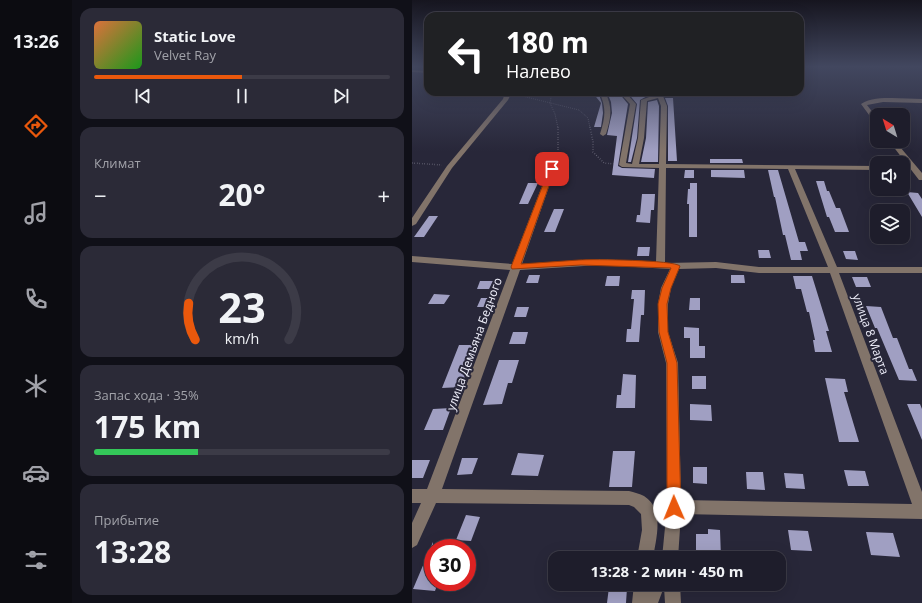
<!DOCTYPE html>
<html lang="ru">
<head>
<meta charset="utf-8">
<style>
  body { margin:0; font-family:"Open Sans",sans-serif; background:#2b2a37; color:#f1f3f6; height:100vh; display:flex; flex-direction:column; font-size:15px; white-space:nowrap }
  * { box-sizing:border-box; margin:0 }
  p { font-size:13px; color:#a1a2a9 }
  .icon { flex:none; width:22px; height:22px; fill:none; stroke:currentColor; stroke-width:2; stroke-linecap:round; stroke-linejoin:round }
  .map { position:relative; flex:1; overflow:hidden }
  .details { display:flex; flex-direction:column; gap:8px; padding:8px; background:#101018; width:340px }
  .details>* { flex:none }
  .guide { position:absolute; left:12px; top:12px; width:380px; height:84px; border-radius:12px; box-shadow:0 4px 16px #0002,0 0 0 1px #3c3b47; background:#202124; color:#fff; overflow:hidden }
  .needle { width:26px; rotate:322deg }
  .fabs { position:absolute; left:458px; top:108px; display:grid; gap:8px }
  .fabs a { display:grid; place-items:center; width:40px; height:40px; border-radius:8px; background:#1e1d2b; box-shadow:0 4px 16px #0002,0 0 0 1px #3c3b47; font-size:20px }
  .speed { position:absolute; left:12px; top:539px; display:flex; gap:8px; font-size:20px; font-weight:700; text-align:center }
  .speed>* { display:grid; place-content:center; width:52px; height:52px; border-radius:50%; background:#1e1d2b; box-shadow:0 4px 16px #0002,0 0 0 1px #3c3b47; line-height:1 }
  .speed .limit { border:6px solid #d22; background:#fff; color:#111 }
  .pin { position:absolute; display:grid; place-items:center; width:34px; height:34px; color:#fff; margin:-17px; border-radius:8px; box-shadow:0 2px 6px #0006 }
  .me { position:absolute; width:44px; margin:-22px; rotate:359deg; stroke-linejoin:round; filter:drop-shadow(0 0 3px #0008) }
  .turn { display:flex; align-items:center; gap:14px; height:84px; padding:0 16px; font-size:18px }
  .turn .icon { width:52px; height:52px; stroke-width:2.5 }
  .turn b { display:block; font-size:28px; line-height:34px }
  .big { font-size:30px; font-weight:700; line-height:1.1 }
  .details .tile { flex:1; display:flex; flex-direction:column; justify-content:center; gap:6px; min-width:0; padding:0 14px; border-radius:12px; background:#2b2a37 }
  .details .dial { align-items:center; gap:0 }
  .dial svg { height:104px; overflow:visible; fill:none; stroke:#3c3b47; stroke-width:7; stroke-linecap:round; text-anchor:middle }
  .dial text { fill:#f1f3f6; stroke:none }
  .song { display:flex; align-items:center; gap:12px }
  .cover { width:48px; height:48px; border-radius:6px; background:linear-gradient(135deg,hsl(20 70% 55%),hsl(120 70% 35%)) }
  .played { height:4px; border-radius:2px; background:linear-gradient(90deg,#ea580c 50%,#3c3b47 50%) }
  .keys { display:flex; justify-content:space-around; direction:ltr }
  .heat { display:flex; justify-content:space-between; align-items:center; font-size:22px; direction:ltr }
  .charge { height:6px; border-radius:3px; background:linear-gradient(90deg,#34c759 35%,#3c3b47 0) }
  .trip { position:absolute; left:136px; top:551px; width:238px; height:40px; border-radius:12px; background:#1e1d2b; box-shadow:0 4px 16px #0002,0 0 0 1px #3c3b47; font-weight:700; line-height:40px; text-align:center }
  main { display:flex; flex:1; min-height:0 }
  .menu { display:flex; flex-direction:column; width:72px; justify-content:space-around; align-items:center; background:#0c0c11; color:#a1a2a9 }
  .menu .icon { width:28px; height:28px }
  .menu .selected { color:#ea580c }
  .menu b { font-size:18px; color:#f1f3f6 }
  .map>svg:first-child { display:block }
  .building { fill:#a09fc2 }
  .lines { fill:none; stroke-linecap:round; stroke-linejoin:round }
  .path-far1 { stroke:#7a7989; stroke-width:1; stroke-dasharray:0.5 1.5; stroke-linecap:butt }
  .path { stroke:#7a7989; stroke-width:1.5; stroke-dasharray:0.5 2; stroke-linecap:butt }
  .minor { fill:#82746a; fill-rule:evenodd }
  .route { fill:#ea580c; stroke:#983908 }
  .labels { text-anchor:middle; dominant-baseline:central; stroke-width:4; stroke-linejoin:round; paint-order:stroke }
  .street-label { font-size:12px; fill:#f0f0fc; stroke:#282739 }
</style>
</head>
<body>
<main>
<nav class="menu">
<b>13:26</b>
<svg class="icon selected" aria-label="directions" viewBox="0 0 24 24"><path d="M12 3l9 9-9 9-9-9zM9 14v-3h6M13 9l2 2-2 2"/></svg>
<svg class="icon" aria-label="music" viewBox="0 0 24 24"><path d="M9 18V5l10-2v13"/><circle cx="6" cy="18" r="3"/><circle cx="16" cy="16" r="3"/></svg>
<svg class="icon" aria-label="phone" viewBox="0 0 24 24"><path d="M5 4h4l2 5-3 2q2 4 5 5l2-3 5 2v4C11 20 4 13 5 4z"/></svg>
<svg class="icon" aria-label="climate" viewBox="0 0 24 24"><path d="M12 3v18M4 7l16 10M4 17L20 7"/></svg>
<svg class="icon" aria-label="car" viewBox="0 0 24 24"><path d="M5 17H2v-5l4-1 3-4h7l3 4 3 1v5h-3M9 17h6M6 11h13"/><circle cx="7" cy="17" r="2"/><circle cx="17" cy="17" r="2"/></svg>
<svg class="icon" aria-label="filters" viewBox="0 0 24 24"><path d="M4 7h16M4 17h16"/><circle cx="9" cy="7" r="2"/><circle cx="15" cy="17" r="2"/></svg>
</nav>
<section class="details">
<div class="tile">
<div class="song"><i class="cover"></i><div><b>Static Love</b><p>Velvet Ray</p></div></div>
<div class="played"></div>
<div class="keys"><svg class="icon" aria-label="previous" viewBox="0 0 24 24"><path d="M18 5L8 12l10 7zM5 5v14"/></svg><svg class="icon" aria-label="pause" viewBox="0 0 24 24"><path d="M8 5v14M16 5v14"/></svg><svg class="icon" aria-label="next" viewBox="0 0 24 24"><path d="M6 5l10 7-10 7zM19 5v14"/></svg></div>
</div>
<div class="tile"><p>Климат</p>
<div class="heat"><a>−</a><b class="big">20°</b><a>+</a></div>
</div>
<div class="tile dial"><svg viewBox="0 0 100 80">
<path d="M14 69A42 42 0 1 1 86 69"/>
<path d="M14 69A42 42 0 0 1 9 41" stroke="#ea580c"/>
<text x="50" y="56" font-size="32" font-weight="700">23</text>
<text x="50" y="72" font-size="11">km/h</text>
</svg></div>
<div class="tile"><p>Запас хода · 35%</p><b class="big">175 km</b><div class="charge"></div></div>
<div class="tile"><p>Прибытие</p><b class="big">13:28</b></div>
</section>
<div class="map">
<svg width="510" height="603" viewBox="0 0 510 603">
  <rect width="100%" height="100%" fill="#282739"/>
  <path class="building" d="M180 92H186L190 103 191 113 189 127H182L189 103Z
    M195 92H206L216 104 206 166 210 168 243 169 242 178 200 175 205 136 195 135 200 113 199 102Z
    M215 92H232L237 95 228 100 225 138 219 162H216L225 104Z
    M253 98H261L265 161H256V106Z
    M245 100 247 106 246 162H229L234 138 236 102Z
    M298 159H330L331 163H298Z
    M128 160H138L135 169H125Z
    M273 170H282V178H272Z
    M299 170H332L333 178 299 177Z
    M356 170H366L387 242H393L396 251H388L390 260H379L373 235H371L363 197H362Z
    M404 181H412L415 191H417L424 208H428L437 232H423L417 217H415Z
    M116 183H126L116 204H107Z
    M278 183H285V237H277V204H275L276 189H278Z
    M495 192 506 193 510 199V217Z
    M230 194H243L242 210H239L238 223 224 222 225 215H228Z
    M142 209H152L143 232H132Z
    M17 216H26L12 237H2Z
    M226 247H238L237 256H225Z
    M346 250H357L359 258H347Z
    M431 251H443L446 260 434 259Z
    M117 275H128L126 283H114Z
    M319 275H332L333 283H319Z
    M195 276H208L207 286H193Z
    M381 276H400L417 331H414L420 352H403L401 340H403L397 312H395L389 289H384Z
    M440 277H455L459 287H444Z
    M68 281H81L77 289H65Z
    M220 290H233L232 315H229L227 342H214L215 329H219L222 299H219Z
    M22 294 38 295 32 304H16Z
    M69 298H84L80 307H65Z
    M278 298H288V310H277Z
    M454 306 469 307 481 338H485L497 369H500L505 381 487 380 465 328H463Z
    M105 307H117L114 317H102Z
    M272 327 287 328V346H293V358H278V338H272Z
    M101 332H116L113 344H97Z
    M47 345H65L49 387 30 388Z
    M87 360H107L100 383H96L90 404 71 405Z
    M211 374 224 375 223 408H204L205 395H209Z
    M280 376H294V389H280Z
    M413 378 433 379 436 392H432L447 442H427Z
    M278 404 299 405 300 421 278 420Z
    M495 404H508L510 409V440Z
    M39 408 31 430H12L21 409Z
    M201 451H223L220 487H197Z
    M106 453 132 455 126 476 99 475Z
    M50 458H66L60 474 45 475Z
    M0 460H18L11 478H0Z
    M281 467H295V484L281 483Z
    M432 470 453 471 457 486H436Z
    M334 472H351L353 490 335 489Z
    M372 473 391 474 393 489 374 488Z
    M54 515 68 517 59 541 44 540Z
    M296 529 308 530 309 558 284 556V534H296Z
    M376 530 396 531 400 551 379 550Z
    M454 532 481 533 488 557 459 555Z
    M21 542V582H26L23 591 1 589Z
    M197 587 215 588 214 603H195Z"/>
  <g class="lines">
    <path class="path-far1" d="M140 92 138 103 143 114 146 128
      M102 94 167 110 176 118 178 128"/>
    <path class="path" d="M146 127V150
      M178 127 181 142V152L192 163 203 164
      M0 163 30 165"/>
    <path class="minor" d="M0 70 16 71V73L0 72Z
      M85 92H95L98 96 96 100 40 168 4 224 0 226V218L35 166 91 99 92 96Z
      M187 92H193C201 107 199 118 194 134L191 136 188 134C193 118 195 108 187 92Z
      M207 92H213L224 104 214 163 220 164 226 138 229 100 240 96 238 94 241 92 251 96 255 106 254 164 465 166V170L383 169 425 267H510V273H427L510 492V519L269 514 266 558H250L255 507 254 363 246 332V304L249 288 258 269 188 265 108 270 30 489 217 491C222 492 228 494 232 496 253 509 244 539 241 558H225L230 530 229 514 222 507 217 505 24 503 5 545 0 548V523L9 503H0V489H15L98 270 0 262V256L100 264 142 155 145 153 148 155 110 264 188 259 244 262 247 168 210 167 207 165 218 104ZM246 98 249 106 247 164H227L232 138 235 101ZM254 168 376 169 416 267H347L304 262 253 263ZM304 268 347 273H418L500 504 269 500 266 363 256 332V304L259 288 267 269Z
      M480 98 510 99V103L471 102 455 105 465 118V124L463 123 449 104C458 98 470 98 480 98Z
      M477 141H483L510 173V180H507Z
      M222 584H268L269 603H253L252 587 246 603H220Z"/>
  </g>
  <linearGradient id="sky" x2="0" y2="1"><stop stop-color="#16151f"/><stop offset="0.44" stop-color="#42475f"/><stop offset="1" stop-color="#42475f" stop-opacity="0"/></linearGradient>
  <rect width="510" height="151" fill="url(#sky)"/>
  <path class="route" d="M140 167 143 169 109 264C128 263 148 261 167 260 181 259 262 260 268 266L259 288 255 304 256 332 265 363 269 508 267 512 262 514 257 512 255 508V363L247 332 246 304 250 288 259 268 169 265 100 269 99 267 137 169Z"/>
  <g class="labels">
    <g class="street-label">
      <text transform="translate(459 334) rotate(70)">улица 8 Марта</text>
      <text transform="translate(62 344) rotate(-70)">улица Демьяна Бедного</text>
    </g>
  </g>
</svg>
<div class="fabs">
<a><svg class="needle" viewBox="-14 -14 28 28"><path d="M0-13l5 13h-10z" fill="#e53935"/><path d="M0 13l5-13h-10z" fill="#a1a2a9"/></svg></a>
<a><svg class="icon" aria-label="sound" viewBox="0 0 24 24"><path d="M4 9h4l5-4v14l-5-4H4zM17 9q2 3 0 6"/></svg></a>
<a><svg class="icon" aria-label="layers" viewBox="0 0 24 24"><path d="M12 4l9 5-9 5-9-5zM3 14l9 5 9-5"/></svg></a>
</div>
<div class="speed"><div class="limit">30</div></div>
<div class="pin" style="left:140px;top:169px;background:#d93025"><svg class="icon" aria-label="arrive" viewBox="0 0 24 24"><path d="M6 21V4h12l-3 4 3 4H6"/></svg></div>
<svg class="me" style="left:262px;top:508px" viewBox="-20 -20 40 40"><circle r="19" fill="#fff"/><path d="M0-13L10 11 0 6-10 11z" fill="#ea580c"/></svg>
<div class="trip">13:28 · 2 мин · 450 m</div>
<div class="guide">
<div class="turn"><svg class="icon" aria-label="left" viewBox="0 0 24 24"><path d="M17 20v-9H6M10 6l-5 5 5 5"/></svg><div><b>180 m</b>Налево</div></div>
</div>
</div>
</main>
</body>
</html>
